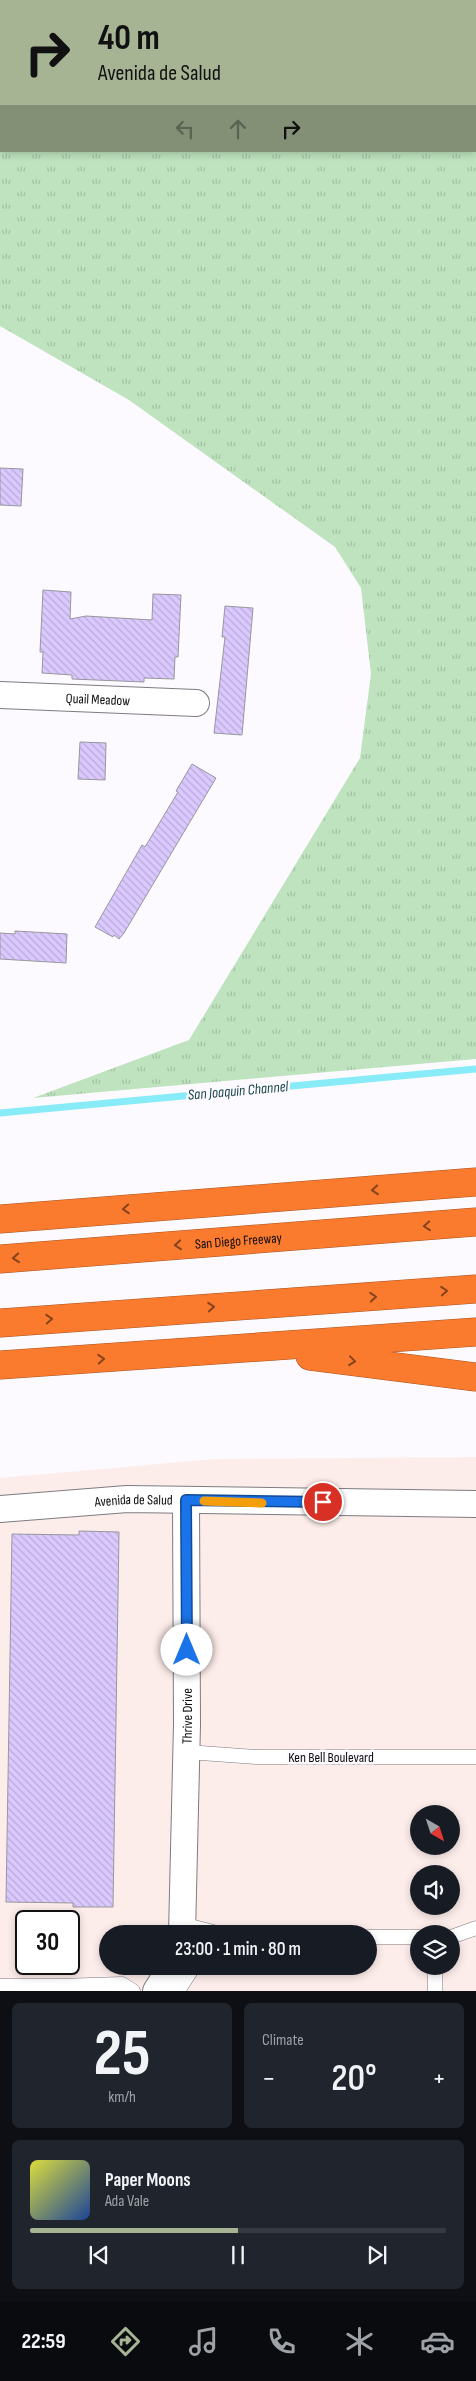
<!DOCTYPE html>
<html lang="en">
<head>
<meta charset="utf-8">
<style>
  body { margin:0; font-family:"Sofia Sans Condensed",sans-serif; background:#20242c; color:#f1f3f6; height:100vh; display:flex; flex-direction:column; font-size:19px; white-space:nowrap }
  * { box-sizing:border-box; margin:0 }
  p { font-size:16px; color:#9ea1a6 }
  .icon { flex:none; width:28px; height:28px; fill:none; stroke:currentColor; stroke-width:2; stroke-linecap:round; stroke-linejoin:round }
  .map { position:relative; height:1991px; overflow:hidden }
  .panel { display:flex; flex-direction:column; gap:12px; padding:12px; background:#0d0f14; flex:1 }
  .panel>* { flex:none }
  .hud { position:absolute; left:0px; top:0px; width:476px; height:152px; box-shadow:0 2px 8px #0003; background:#a6b494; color:#111; overflow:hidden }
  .needle { width:32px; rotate:141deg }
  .buttons { position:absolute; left:410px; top:1805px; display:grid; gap:10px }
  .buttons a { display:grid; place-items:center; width:50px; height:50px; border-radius:50%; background:#171b24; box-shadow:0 2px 8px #0003; font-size:25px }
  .speed { position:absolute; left:15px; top:1910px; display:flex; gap:10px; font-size:25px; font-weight:700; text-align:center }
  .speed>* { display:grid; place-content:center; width:65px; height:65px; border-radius:50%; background:#171b24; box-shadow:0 2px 8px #0003; line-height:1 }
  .speed .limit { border:2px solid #111; border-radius:8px; background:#fff; color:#111 }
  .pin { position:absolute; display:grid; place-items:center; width:42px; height:42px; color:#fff; margin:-21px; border:2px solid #fff; border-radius:50%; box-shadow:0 1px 5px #0007 }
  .me { position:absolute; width:55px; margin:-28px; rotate:0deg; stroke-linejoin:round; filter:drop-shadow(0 0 4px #0008) }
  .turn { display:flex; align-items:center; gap:18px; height:105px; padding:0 15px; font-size:22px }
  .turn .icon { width:65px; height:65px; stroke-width:2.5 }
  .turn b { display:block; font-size:35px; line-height:42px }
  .lanes { display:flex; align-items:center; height:48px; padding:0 15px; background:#0003; justify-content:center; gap:25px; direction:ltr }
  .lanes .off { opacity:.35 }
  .big { font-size:38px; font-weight:600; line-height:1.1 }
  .panel .card { flex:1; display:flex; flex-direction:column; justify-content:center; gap:8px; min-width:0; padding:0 18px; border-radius:8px; background:#20242c }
  .panel .dial { align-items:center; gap:0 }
  .dial b { font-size:65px; line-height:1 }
  .song { display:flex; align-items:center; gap:15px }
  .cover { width:60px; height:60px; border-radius:8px; background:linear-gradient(135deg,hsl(60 70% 55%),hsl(220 70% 35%)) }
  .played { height:5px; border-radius:2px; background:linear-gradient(90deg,#a6b494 50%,#363941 50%) }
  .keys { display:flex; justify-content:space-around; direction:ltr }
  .heat { display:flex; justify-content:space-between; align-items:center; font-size:28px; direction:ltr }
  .panel .tiles { flex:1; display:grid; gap:12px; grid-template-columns:1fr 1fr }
  .card:last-child { grid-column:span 2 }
  .trip { position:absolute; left:99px; top:1925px; width:278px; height:50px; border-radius:25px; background:#171b24; box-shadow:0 2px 8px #0003; font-weight:600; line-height:50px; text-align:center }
  .dock { display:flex; height:80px; justify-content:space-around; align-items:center; background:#090b0e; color:#9ea1a6 }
  .dock .icon { width:35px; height:35px }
  .dock .current { color:#a6b494 }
  .dock b { font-size:22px; color:#f1f3f6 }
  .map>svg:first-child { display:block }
  .medical { fill:#fdedea; fill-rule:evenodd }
  .grass { fill:url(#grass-tufts); fill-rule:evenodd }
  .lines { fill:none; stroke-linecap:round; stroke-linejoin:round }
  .stream { stroke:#88ebf8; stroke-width:7 }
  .building { fill:url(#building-back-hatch); stroke:#98979c }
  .lane-casing { stroke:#7d7b80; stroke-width:15 }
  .street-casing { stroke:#7d7b80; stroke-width:28 }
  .highway-casing { stroke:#a75423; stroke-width:29 }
  .lane { stroke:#fff; stroke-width:14 }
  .street { stroke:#fff; stroke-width:26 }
  .highway { stroke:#fa7a2e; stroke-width:28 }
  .oneway { stroke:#84431e }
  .route-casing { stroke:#114b97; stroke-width:12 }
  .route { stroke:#1a73e8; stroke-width:9 }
  .slow { stroke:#f59e0b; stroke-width:9 }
  .labels { text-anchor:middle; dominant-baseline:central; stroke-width:5; stroke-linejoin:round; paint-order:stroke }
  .street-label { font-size:14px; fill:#0d0c0e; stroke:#fcfaff }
  .water-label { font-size:15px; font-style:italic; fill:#18464c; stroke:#fcfaff }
</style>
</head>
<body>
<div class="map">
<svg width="476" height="1991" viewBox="0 0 476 1991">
  <defs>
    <pattern id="grass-tufts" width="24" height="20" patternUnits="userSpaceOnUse" patternTransform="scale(1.25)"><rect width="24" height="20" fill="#bee3be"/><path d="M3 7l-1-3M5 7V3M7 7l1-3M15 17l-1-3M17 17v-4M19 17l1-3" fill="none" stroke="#a2c2a2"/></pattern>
    <pattern id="building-back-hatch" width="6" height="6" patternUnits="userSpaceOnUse" patternTransform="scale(1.25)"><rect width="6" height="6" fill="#dac8fe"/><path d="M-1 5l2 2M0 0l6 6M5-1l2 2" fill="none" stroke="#baabd8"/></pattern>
  </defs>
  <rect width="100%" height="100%" fill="#fcfaff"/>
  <path class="medical" d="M476 1457V1991H0V1478L215 1459ZM419 1814H451V1846H419ZM419 1874H451V1906H419ZM26 1921H69V1964H26ZM108 1934H368V1966H108ZM419 1934H451V1966H419Z"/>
  <path class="grass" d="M0 0H476V1059L33 1098 189 1040 360 758 371 674 361 588 335 547 129 400 0 326ZM1 1H475V151H1Z"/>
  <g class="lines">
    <path class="stream" d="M0 1113 476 1069"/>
  </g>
  <path class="building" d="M0 468 23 469 21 506 0 505Z
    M43 590 71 592 70 619 86 616 152 620 153 594 181 595 178 657H175L174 679 144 678V682L72 679V675L42 673 43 652H40Z
    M225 606 253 608 242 735 214 733 225 637H222Z
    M80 742 106 743 105 780 78 779Z
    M192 764 216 778 124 933 119 939 114 935 113 937 95 927 142 845 145 847 178 792 176 791Z
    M15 931 67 934 66 963 0 959V933L15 934Z
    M79 1531 119 1532 113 1907H73V1903L6 1902 12 1534 79 1535Z"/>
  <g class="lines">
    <defs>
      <path id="lane" d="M187 1752 256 1757H476
        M182 1924 221 1934
        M368 1937H419
        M451 1937 476 1928
        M0 1986H59L122 1984 133 1991
        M178 1991 194 1966
        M435 1991V1966"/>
      <g id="street">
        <path id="s1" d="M0 695 196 703"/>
        <path id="s2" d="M0 1509 127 1499 476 1504"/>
        <path id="s3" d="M182 1934 187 1724 186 1500"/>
        <path d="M156 1991 172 1966"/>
      </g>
      <g id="highway">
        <path d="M0 1219 476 1182"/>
        <path id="s4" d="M0 1259 476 1222"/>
        <path d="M0 1323 476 1289"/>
        <path d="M310 1356 476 1377"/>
        <path d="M0 1365 476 1332"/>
      </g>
    </defs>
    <use href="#lane" class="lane-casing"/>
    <use href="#street" class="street-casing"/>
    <use href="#highway" class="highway-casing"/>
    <use href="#lane" class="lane"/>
    <use href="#street" class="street"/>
    <use href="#highway" class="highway"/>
  </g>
  <defs><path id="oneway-chevron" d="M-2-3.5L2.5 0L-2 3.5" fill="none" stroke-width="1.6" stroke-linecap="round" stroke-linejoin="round" transform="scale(1.25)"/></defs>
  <g class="oneway">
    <use href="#oneway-chevron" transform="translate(375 1190) rotate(175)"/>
    <use href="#oneway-chevron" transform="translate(126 1209) rotate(176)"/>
    <use href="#oneway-chevron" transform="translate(427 1226) rotate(175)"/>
    <use href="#oneway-chevron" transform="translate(178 1245) rotate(175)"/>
    <use href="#oneway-chevron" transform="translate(16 1258) rotate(175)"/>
    <use href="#oneway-chevron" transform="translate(444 1291) rotate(-4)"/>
    <use href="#oneway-chevron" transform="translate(373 1297) rotate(-4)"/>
    <use href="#oneway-chevron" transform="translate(211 1307) rotate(-4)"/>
    <use href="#oneway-chevron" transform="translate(49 1319) rotate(-4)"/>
    <use href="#oneway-chevron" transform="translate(101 1359) rotate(-4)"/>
    <use href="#oneway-chevron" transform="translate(352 1361) rotate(7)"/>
  </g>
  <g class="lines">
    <defs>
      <path id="route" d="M187 1650 186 1500 323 1502"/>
    </defs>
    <use href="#route" class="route-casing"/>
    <use href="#route" class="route"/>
    <path class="slow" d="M204 1501 262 1503"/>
  </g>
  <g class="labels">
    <g class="street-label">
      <text stroke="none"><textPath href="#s1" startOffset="98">Quail Meadow</textPath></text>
      <text stroke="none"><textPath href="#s4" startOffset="239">San Diego Freeway</textPath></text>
      <text stroke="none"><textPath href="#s2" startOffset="134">Avenida de Salud</textPath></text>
      <text stroke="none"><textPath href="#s3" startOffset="218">Thrive Drive</textPath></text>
      <text x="331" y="1757">Ken Bell Boulevard</text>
    </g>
    <g class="water-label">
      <text transform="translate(238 1091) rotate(-5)">San Joaquin Channel</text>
    </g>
  </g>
</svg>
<div class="buttons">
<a><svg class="needle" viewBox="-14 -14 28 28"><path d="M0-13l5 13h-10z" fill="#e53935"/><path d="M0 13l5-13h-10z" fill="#9ea1a6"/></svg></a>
<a><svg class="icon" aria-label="sound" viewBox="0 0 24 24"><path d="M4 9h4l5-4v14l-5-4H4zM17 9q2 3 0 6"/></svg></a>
<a><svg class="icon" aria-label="layers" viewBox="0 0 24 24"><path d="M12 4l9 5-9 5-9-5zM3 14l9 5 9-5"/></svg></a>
</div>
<div class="speed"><div class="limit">30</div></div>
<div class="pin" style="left:323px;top:1502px;background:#d93025"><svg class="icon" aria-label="arrive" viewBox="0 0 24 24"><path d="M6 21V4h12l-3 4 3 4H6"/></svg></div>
<svg class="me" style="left:187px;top:1650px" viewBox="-20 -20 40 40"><circle r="19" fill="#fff"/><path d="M0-13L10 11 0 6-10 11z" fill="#1a73e8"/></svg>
<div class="trip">23:00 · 1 min · 80 m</div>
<div class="hud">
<div class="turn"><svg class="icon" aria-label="right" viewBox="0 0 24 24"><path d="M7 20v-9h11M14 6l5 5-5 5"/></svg><div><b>40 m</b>Avenida de Salud</div></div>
<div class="lanes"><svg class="icon off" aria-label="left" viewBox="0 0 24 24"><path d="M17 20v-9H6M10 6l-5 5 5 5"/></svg><svg class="icon off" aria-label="ahead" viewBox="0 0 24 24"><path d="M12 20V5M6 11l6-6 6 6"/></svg><svg class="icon" aria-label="right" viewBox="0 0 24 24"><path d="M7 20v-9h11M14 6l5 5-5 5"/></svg></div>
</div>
</div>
<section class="panel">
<div class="tiles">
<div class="card dial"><b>25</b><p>km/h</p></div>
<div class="card"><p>Climate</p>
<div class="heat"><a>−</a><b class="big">20°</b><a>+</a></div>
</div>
<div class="card">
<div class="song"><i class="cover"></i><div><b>Paper Moons</b><p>Ada Vale</p></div></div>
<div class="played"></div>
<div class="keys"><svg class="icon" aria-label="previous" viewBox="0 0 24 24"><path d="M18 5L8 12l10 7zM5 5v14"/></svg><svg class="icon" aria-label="pause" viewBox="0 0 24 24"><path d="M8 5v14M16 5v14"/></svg><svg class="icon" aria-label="next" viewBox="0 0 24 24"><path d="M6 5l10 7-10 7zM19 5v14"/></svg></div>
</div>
</div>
</section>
<nav class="dock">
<b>22:59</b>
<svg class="icon current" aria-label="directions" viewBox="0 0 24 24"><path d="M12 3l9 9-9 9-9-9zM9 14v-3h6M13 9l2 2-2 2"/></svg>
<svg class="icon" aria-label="music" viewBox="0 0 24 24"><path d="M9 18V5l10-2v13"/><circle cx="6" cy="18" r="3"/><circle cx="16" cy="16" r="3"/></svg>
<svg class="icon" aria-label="phone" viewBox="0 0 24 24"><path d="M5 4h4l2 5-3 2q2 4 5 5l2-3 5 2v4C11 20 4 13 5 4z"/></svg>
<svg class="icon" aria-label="climate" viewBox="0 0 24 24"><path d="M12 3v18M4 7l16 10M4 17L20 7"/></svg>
<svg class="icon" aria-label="car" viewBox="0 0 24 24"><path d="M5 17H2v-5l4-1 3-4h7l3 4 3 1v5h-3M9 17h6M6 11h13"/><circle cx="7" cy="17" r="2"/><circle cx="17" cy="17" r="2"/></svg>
</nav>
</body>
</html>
